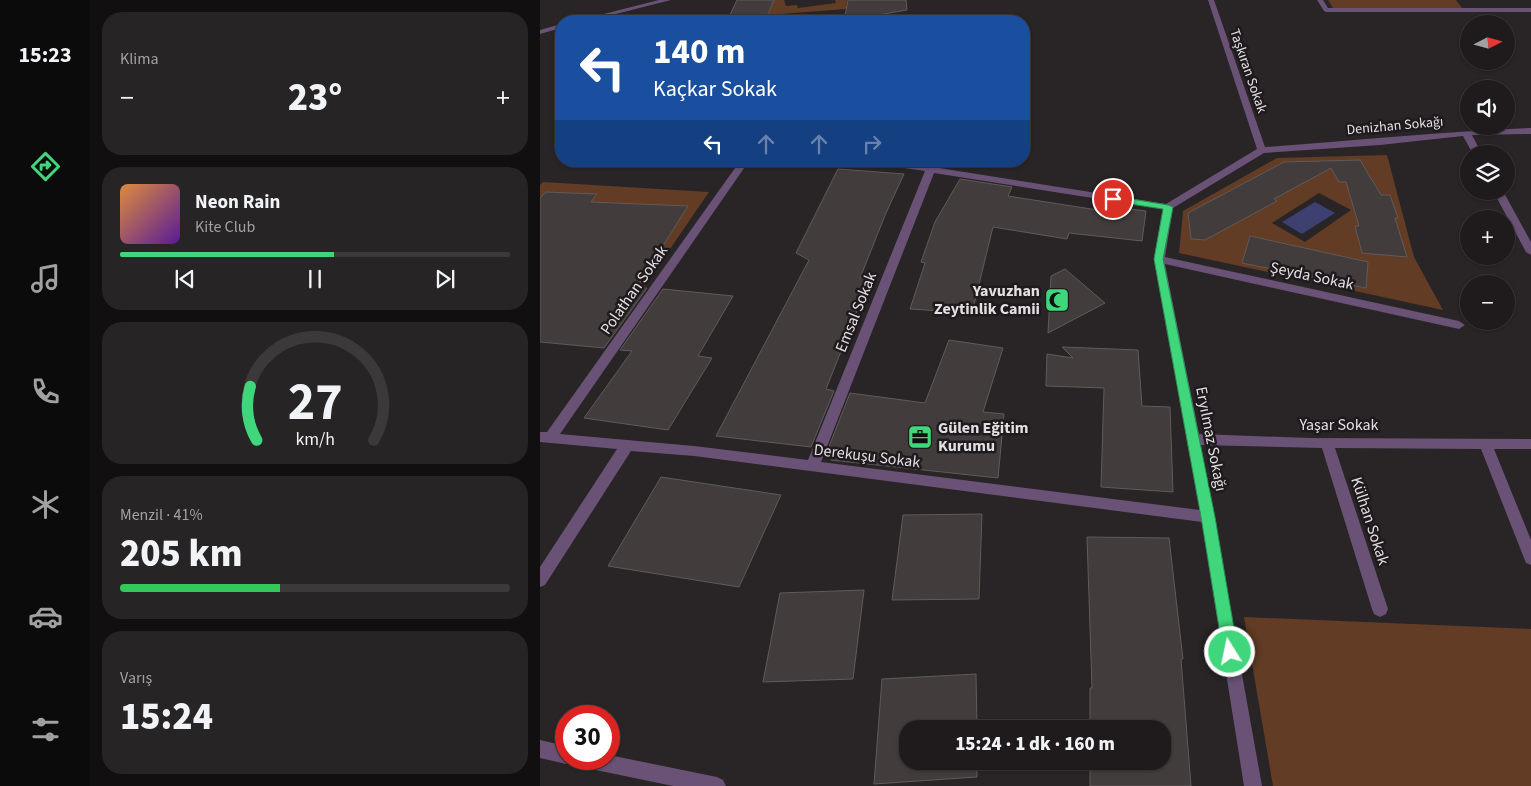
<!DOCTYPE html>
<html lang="tr">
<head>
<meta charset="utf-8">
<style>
  body { margin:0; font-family:"Source Sans 3",sans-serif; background:#272425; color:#f1f3f6; height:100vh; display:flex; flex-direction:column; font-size:19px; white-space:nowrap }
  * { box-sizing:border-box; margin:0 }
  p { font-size:16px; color:#a1a1a3 }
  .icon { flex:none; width:28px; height:28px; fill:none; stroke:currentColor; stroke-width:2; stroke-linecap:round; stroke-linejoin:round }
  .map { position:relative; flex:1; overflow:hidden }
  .drawer { display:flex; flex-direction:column; gap:12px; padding:12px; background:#110f0f; width:450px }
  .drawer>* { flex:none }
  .guide { position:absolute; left:15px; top:15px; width:475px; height:152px; border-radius:20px; box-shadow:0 1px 4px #0004,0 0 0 1px #3c393b; background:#1a4fa0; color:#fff; overflow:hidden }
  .needle { width:32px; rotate:84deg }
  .controls { position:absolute; left:920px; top:15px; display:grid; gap:10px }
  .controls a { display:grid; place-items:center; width:55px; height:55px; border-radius:50%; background:#1f1b1c; box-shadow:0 1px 4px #0004,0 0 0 1px #3c393b; font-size:25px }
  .speed { position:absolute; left:15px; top:705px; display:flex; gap:10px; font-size:25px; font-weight:700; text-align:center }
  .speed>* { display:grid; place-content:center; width:65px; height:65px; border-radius:50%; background:#1f1b1c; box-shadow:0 1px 4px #0004,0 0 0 1px #3c393b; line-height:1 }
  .speed .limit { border:8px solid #d22; background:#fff; color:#111 }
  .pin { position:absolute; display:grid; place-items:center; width:42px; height:42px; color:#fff; margin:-21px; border:2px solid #fff; border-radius:50%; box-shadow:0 1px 5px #0007 }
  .me { position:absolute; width:55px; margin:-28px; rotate:350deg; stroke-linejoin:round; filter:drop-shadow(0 0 4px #0008) }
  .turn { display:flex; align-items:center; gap:18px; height:105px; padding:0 15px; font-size:22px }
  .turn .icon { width:65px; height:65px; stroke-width:2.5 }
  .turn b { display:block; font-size:35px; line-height:42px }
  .lanes { display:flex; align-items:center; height:48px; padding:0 15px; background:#0003; justify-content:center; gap:25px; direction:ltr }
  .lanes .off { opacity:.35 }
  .big { font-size:38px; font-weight:800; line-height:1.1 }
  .drawer .tile { flex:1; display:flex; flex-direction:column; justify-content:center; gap:8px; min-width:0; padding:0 18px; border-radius:20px; background:#272425 }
  .drawer .dial { align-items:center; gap:0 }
  .dial svg { height:130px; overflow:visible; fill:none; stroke:#3c393b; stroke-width:7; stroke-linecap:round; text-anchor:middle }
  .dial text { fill:#f1f3f6; stroke:none }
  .song { display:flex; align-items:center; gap:15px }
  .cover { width:60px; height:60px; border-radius:8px; background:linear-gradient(135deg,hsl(30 70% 55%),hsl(270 70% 35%)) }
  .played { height:5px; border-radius:2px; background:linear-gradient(90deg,#40d77c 55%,#3c393b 55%) }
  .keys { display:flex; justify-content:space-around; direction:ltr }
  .heat { display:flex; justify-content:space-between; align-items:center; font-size:28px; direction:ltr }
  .charge { height:8px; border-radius:4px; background:linear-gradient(90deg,#34c759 41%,#3c393b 0) }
  .trip { position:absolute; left:359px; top:720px; width:272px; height:50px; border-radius:20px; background:#1f1b1c; box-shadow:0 1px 4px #0004,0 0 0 1px #3c393b; font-weight:800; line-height:50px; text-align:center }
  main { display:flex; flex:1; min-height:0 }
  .tabs { display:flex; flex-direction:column; width:90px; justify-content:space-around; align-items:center; background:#0c0b0b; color:#a1a1a3 }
  .tabs .icon { width:35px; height:35px }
  .tabs .current { color:#40d77c }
  .tabs b { font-size:22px; color:#f1f3f6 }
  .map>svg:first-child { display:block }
  .green { fill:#623c24; fill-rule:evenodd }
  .water { fill:#3d4070 }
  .building { fill:#423c3c; stroke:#615a5a }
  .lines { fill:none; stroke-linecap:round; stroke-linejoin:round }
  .minor { fill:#695276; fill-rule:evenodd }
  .tertiary { fill:#695276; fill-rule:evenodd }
  .route { fill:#40d77c; stroke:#2a8c51 }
  .labels { text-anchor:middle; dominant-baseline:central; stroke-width:5; stroke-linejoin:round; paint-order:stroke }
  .far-street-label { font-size:14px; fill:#e2dfe0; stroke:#1f1a1d }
  .street-label { font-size:16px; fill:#e2dfe0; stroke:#1f1a1d }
  .poi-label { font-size:16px; font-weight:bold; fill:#e2dfe0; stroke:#1f1a1d; text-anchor:end }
</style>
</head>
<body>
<main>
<nav class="tabs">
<b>15:23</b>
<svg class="icon current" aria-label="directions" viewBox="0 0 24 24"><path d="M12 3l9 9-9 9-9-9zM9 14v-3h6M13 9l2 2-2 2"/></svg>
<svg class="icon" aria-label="music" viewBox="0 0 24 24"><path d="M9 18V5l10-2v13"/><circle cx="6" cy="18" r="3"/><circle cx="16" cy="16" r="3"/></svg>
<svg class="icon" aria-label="phone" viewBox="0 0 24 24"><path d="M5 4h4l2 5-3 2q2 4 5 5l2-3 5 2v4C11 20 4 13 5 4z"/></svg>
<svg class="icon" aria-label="climate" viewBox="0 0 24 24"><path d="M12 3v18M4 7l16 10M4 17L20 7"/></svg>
<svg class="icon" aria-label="car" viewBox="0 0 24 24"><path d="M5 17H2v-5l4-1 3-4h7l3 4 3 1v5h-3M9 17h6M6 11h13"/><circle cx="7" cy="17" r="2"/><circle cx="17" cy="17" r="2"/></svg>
<svg class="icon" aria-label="filters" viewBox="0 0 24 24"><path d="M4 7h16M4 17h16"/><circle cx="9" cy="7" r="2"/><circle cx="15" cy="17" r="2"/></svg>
</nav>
<section class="drawer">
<div class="tile"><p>Klima</p>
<div class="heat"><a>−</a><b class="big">23°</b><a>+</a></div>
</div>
<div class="tile">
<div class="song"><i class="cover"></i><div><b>Neon Rain</b><p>Kite Club</p></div></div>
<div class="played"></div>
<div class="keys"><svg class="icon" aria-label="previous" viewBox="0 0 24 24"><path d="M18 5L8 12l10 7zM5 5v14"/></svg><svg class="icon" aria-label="pause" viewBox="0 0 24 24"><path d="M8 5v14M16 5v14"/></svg><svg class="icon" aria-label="next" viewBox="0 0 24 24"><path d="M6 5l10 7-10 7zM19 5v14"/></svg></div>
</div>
<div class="tile dial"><svg viewBox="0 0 100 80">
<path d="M14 69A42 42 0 1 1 86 69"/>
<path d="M14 69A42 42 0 0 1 10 36" stroke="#40d77c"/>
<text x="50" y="56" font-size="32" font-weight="700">27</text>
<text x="50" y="72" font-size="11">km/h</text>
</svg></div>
<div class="tile"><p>Menzil · 41%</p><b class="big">205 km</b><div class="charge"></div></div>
<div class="tile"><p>Varış</p><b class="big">15:24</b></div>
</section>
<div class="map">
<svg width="991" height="786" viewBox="0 0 991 786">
  <rect width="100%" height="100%" fill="#292426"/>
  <path class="green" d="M234 0H244L246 6 257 5 258 8 296 3 295 0H307L306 9 228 15Z
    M788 0H916L922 8H793Z
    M847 155 874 257 903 310 639 253 643 211 737 158ZM779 193 811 210 765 242 732 223Z
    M3 182 169 192 104 287 0 280V185Z
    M704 617 991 629V786H733Z"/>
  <path class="water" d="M775 202 795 213 762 234 742 222Z"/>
  <path class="building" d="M197 0H234L225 21H187Z
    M308 0H366L367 10 304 21Z
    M820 160 841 195H850L858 218H855L867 257 822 253 815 226H819L806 182H799L791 168 734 199 737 201 665 240 651 239 648 213 744 162Z
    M298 169 364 174 346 213 320 278 330 279 286 389 294 391 271 447 176 436 269 260 256 253Z
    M420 179 472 187 468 196 564 211 565 206 606 211 602 241 529 233 527 239 453 227 432 313 370 309 385 263 381 262 395 222Z
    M6 192 57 194 51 202 148 206 97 287 107 288 64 348 0 342V198Z
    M710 236 828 262 826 288 702 263Z
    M525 269 565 303 508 333 511 276Z
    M123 289 193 296 158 356 172 358 128 430 44 418 92 351 80 350Z
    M409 340 463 348 443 412 464 414 458 478 291 460 294 450 288 449 310 393 385 403Z
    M522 347 598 350 602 406 630 407 633 492 561 487 564 388 506 386 507 354 533 358Z
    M121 477 241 495 199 587 68 566Z
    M442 514 439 599 352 600 363 515Z
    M547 537 629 538 643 659H641L651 786H550V761H622V729H550V688H552Z
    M324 590 313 679 223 682 240 593Z
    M436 674 437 729H368V761H437V777L334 784 342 679Z"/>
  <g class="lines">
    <path class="minor" d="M668 0H674L725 147C814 141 902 131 991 128V134L932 135 942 154H933L923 136 840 145 724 153 633 208 625 257 919 321 925 325 919 329 625 264 659 434 770 438 991 439V449H954L991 540V565L986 563 984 558 941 449 795 448 848 609 846 614 840 617 834 614 832 609 782 448 661 445 722 786H704L662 522 154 456 91 451 5 585 0 587V567L77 449 0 442V432H7L200 161H209L20 434 154 446 268 460 385 171 336 164 332 161H355L626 204 717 149ZM394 173 623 209 614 259 660 510 281 462Z
      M777 0H783L788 8H991V12H786L784 11Z
      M953 191H963L991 242V255L986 252Z"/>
    <path class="tertiary" d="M119 0H131L48 21H36Z
      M21 24V28L0 34V30Z
      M0 740 26 746V759H33L32 761 26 764 0 758Z
      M69 755 177 777 183 780 186 786H133L46 768 40 765 37 759H69Z"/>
  </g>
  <path class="route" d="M573 196 628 205 633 207 623 259 675 517 698 652 696 657 690 659 685 657 683 652 661 517 614 259 623 209 570 201 569 199Z"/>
  <defs>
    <symbol id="mosque-square" viewBox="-11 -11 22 22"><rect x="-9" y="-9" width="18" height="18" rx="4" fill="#40d77c" stroke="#1f1a1d"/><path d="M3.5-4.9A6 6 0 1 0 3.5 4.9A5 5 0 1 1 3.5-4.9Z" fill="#111"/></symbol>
    <symbol id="office-square" viewBox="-11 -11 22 22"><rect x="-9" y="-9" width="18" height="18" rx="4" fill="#40d77c" stroke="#1f1a1d"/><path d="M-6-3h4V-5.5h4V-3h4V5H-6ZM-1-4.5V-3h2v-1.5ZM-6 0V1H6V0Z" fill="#111"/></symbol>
  </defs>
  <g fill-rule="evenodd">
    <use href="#mosque-square" x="503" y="286" width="28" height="28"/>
    <use href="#office-square" x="366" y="423" width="28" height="28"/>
  </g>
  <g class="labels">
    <g class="far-street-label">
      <text transform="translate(708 71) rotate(71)">Taşkıran Sokak</text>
      <text transform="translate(855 126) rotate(-5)">Denizhan Sokağı</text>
    </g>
    <g class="street-label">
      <text transform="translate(772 276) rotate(12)">Şeyda Sokak</text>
      <text transform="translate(94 290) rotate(-55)">Polathan Sokak</text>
      <text transform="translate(316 312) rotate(-68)">Emsal Sokak</text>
      <text x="799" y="425">Yaşar Sokak</text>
      <text transform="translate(671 439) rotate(79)">Eryılmaz Sokağı</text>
      <text transform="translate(327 456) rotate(7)">Derekuşu Sokak</text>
      <text transform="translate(830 521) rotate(72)">Külhan Sokak</text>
    </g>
    <g class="poi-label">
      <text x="500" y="291">Yavuzhan<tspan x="500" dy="18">Zeytinlik Camii</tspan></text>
      <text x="398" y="428" text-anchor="start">Gülen Eği̇ti̇m<tspan x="398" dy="18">Kurumu</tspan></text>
    </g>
  </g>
</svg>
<div class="controls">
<a><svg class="needle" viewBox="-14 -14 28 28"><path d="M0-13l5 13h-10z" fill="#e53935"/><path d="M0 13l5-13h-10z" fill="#a1a1a3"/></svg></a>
<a><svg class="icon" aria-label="sound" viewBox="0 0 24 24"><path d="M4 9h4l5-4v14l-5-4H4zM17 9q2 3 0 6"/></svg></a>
<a><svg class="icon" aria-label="layers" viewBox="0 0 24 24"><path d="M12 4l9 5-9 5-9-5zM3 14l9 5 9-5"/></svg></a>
<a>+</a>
<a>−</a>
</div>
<div class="speed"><div class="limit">30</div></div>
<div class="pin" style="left:573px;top:199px;background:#d93025"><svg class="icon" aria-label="arrive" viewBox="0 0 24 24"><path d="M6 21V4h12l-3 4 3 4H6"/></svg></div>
<svg class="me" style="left:690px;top:652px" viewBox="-20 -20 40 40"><circle r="17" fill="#40d77c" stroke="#fff" stroke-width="3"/><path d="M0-11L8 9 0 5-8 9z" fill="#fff"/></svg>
<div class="trip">15:24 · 1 dk · 160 m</div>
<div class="guide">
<div class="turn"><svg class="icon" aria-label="left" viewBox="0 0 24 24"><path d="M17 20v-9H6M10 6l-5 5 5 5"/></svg><div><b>140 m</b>Kaçkar Sokak</div></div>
<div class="lanes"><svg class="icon" aria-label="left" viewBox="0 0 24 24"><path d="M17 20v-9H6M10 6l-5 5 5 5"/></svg><svg class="icon off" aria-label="ahead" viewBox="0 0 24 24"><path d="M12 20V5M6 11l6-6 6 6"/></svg><svg class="icon off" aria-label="ahead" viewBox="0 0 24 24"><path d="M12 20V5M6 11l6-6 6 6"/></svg><svg class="icon off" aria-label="right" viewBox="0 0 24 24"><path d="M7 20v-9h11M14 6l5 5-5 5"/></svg></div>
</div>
</div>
</main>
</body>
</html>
